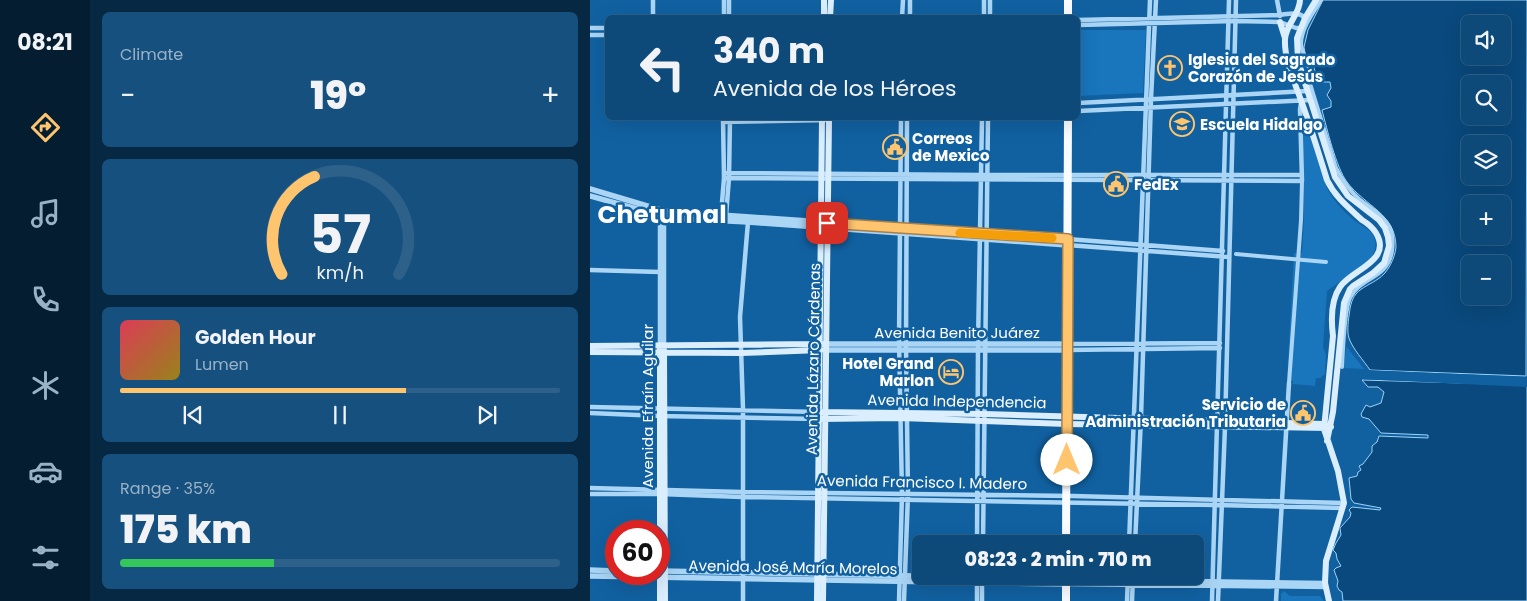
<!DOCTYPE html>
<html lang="en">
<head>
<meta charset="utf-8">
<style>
  body { margin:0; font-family:Poppins,sans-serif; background:#16507e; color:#f1f3f6; height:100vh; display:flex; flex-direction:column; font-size:19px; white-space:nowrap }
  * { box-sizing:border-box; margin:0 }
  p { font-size:16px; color:#9ab2c6 }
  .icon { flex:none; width:28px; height:28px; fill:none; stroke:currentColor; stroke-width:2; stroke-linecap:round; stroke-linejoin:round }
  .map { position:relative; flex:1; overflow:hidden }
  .sheet { display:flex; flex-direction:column; gap:12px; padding:12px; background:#072843; width:500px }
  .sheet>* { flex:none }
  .top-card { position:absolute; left:15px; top:15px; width:475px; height:105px; border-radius:8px; box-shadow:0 5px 20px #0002,0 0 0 1px #2d618a; background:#0d4979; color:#f1f3f6; overflow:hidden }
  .fabs { position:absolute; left:871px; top:15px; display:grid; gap:10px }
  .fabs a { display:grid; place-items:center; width:50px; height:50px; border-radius:8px; background:#0d4979; box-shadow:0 5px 20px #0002,0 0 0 1px #2d618a; font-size:25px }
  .speed { position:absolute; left:15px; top:520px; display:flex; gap:10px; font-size:25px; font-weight:700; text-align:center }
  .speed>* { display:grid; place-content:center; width:65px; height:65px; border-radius:50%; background:#0d4979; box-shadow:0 5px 20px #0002,0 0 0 1px #2d618a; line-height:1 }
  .speed .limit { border:8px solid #d22; background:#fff; color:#111 }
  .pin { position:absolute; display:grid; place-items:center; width:42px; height:42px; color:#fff; margin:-21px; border-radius:10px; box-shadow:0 2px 8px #0006 }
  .me { position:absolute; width:55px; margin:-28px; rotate:0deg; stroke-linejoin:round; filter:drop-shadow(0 0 4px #0008) }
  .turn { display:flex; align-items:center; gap:18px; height:105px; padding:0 25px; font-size:22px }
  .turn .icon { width:65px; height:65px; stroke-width:2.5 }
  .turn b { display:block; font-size:35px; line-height:42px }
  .big { font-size:38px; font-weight:800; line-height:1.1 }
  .sheet .card { flex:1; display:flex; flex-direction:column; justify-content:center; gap:8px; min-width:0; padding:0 18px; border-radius:8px; background:#16507e }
  .sheet .dial { align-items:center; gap:0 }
  .dial svg { height:130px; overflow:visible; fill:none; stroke:#2d618a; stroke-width:7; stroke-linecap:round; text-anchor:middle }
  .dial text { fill:#f1f3f6; stroke:none }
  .song { display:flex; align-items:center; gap:15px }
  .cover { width:60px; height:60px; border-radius:8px; background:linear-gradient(135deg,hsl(350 70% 55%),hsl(50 70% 35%)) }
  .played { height:5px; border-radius:2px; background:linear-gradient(90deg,#ffc46e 65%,#2d618a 65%) }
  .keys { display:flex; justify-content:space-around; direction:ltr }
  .heat { display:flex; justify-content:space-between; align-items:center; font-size:28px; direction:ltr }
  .charge { height:8px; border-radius:4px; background:linear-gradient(90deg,#34c759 35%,#2d618a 0) }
  .trip { position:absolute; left:322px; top:535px; width:292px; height:50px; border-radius:8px; background:#0d4979; box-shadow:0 5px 20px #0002,0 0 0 1px #2d618a; font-weight:800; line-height:50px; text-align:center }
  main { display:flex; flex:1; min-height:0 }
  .tabs { display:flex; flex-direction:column; width:90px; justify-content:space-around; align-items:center; background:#051d30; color:#9ab2c6 }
  .tabs .icon { width:35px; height:35px }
  .tabs .on { color:#ffc46e }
  .tabs b { font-size:22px; color:#f1f3f6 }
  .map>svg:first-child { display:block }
  .green { fill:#1975bc }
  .water { fill:#0a497d; stroke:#9cd2f8; fill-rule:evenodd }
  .pier { fill:#1161a1 }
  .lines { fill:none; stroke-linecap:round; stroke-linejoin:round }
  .pedestrian { stroke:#aad5f5; stroke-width:4 }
  .minor { stroke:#aad5f5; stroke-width:4.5 }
  .tertiary { stroke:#aad5f5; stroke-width:5.5 }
  .secondary { stroke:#dbeefe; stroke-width:6 }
  .primary { stroke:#f8fcff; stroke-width:8 }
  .route-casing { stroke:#a67f48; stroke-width:12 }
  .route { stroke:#ffc46e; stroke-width:9 }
  .slow { stroke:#f59e0b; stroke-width:9 }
  .labels { text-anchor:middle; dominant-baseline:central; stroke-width:5; stroke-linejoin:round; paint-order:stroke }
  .poi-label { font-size:15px; font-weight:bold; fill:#fff; stroke:#1161a1; text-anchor:start }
  .street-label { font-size:15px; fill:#fff; stroke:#1161a1 }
  .town-label { font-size:25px; font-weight:bold; fill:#fff; stroke:#1161a1 }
</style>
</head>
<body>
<main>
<nav class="tabs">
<b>08:21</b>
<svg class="icon on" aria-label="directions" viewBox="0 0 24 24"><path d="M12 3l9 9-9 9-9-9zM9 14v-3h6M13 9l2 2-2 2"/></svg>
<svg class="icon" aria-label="music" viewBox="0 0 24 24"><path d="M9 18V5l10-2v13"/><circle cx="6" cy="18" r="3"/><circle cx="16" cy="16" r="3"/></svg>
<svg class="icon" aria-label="phone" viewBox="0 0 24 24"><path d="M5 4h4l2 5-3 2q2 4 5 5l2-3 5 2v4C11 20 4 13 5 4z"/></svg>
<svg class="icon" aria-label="climate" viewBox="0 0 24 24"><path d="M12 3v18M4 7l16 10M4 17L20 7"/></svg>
<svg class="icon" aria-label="car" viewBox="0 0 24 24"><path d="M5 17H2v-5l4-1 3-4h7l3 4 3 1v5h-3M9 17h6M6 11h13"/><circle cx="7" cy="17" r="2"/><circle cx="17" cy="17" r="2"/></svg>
<svg class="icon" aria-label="filters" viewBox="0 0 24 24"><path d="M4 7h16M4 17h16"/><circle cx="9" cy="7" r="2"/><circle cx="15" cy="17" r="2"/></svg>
</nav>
<section class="sheet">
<div class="card"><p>Climate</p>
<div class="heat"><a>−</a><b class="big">19°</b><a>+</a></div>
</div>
<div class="card dial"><svg viewBox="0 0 100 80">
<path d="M14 69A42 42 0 1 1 86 69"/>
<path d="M14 69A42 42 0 0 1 34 9" stroke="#ffc46e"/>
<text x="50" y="56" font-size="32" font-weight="700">57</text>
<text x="50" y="72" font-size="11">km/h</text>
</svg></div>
<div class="card">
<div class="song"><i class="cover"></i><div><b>Golden Hour</b><p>Lumen</p></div></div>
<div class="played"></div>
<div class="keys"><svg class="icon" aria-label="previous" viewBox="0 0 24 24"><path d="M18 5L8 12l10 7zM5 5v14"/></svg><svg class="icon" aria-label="pause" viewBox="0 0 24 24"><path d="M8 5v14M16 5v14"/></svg><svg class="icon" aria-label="next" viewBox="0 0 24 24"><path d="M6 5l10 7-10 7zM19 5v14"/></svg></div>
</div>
<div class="card"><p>Range · 35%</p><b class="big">175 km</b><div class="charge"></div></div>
</section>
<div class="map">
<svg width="937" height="601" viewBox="0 0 937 601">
  <rect width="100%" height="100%" fill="#1161a1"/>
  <path class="green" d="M488 30H556L553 93 488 96Z
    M713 122H716L737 188C744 202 757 216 771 225 776 228 780 230 783 235 788 244 785 252 780 261L737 291 733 347 736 354 735 374 730 378H726L725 386 703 384V381H697L704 253H712L714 220 711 125Z
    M756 346 774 369 754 368Z
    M694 591 700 596H730L734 601H691V594Z"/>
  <path class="water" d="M733 0H937L936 376 780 370C774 361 762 348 759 338 757 333 758 322 759 316 760 308 761 300 766 294 772 287 781 284 788 279 798 273 805 258 806 247 806 214 775 206 757 182 746 167 737 129 732 110L741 107V101L737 95 741 88 740 82H732L728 80 722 62 715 53 714 47 718 30ZM880 24H912V56H880ZM880 84H912V116H880ZM880 144H912V176H880ZM880 204H912V236H880ZM880 264H912V296H880Z
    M772 380 937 385V601H753L752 592 749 590 747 586 748 581 744 570 746 568 751 566 747 559 746 553 743 550 746 543 751 535 750 528 760 517 761 513 759 510 762 507 790 510 791 508 764 503 761 499 759 478 767 476 768 472 771 470 769 466 773 464 782 452V446L787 442 789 436 838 438V435L791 433 779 419 772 417 771 414 776 405 780 407 791 403 794 392 788 387H778Z"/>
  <path class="pier" d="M777 370 937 377V378L780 372Z
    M772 378 937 383V387L770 379Z"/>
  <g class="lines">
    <path class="pedestrian" d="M731 0C723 13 712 27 711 43 711 55 723 65 718 77L746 168C752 180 759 190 769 199 779 207 794 216 800 228 803 235 803 244 802 251 798 279 770 277 760 298 754 311 753 351 752 367
      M646 254 736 262
      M699 383 711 220 712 181"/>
    <path class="minor" d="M63 0V18
      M320 0V18
      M687 0 690 16
      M134 18V0
      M139 18V0
      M312 18 313 0
      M394 18V0
      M400 18V0
      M488 20 689 15C699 14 708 11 715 18
      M488 25 645 21 690 22 706 28H711
      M0 28H18
      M0 35H18
      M488 103 718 91
      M488 111 721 100
      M133 122 239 120
      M134 173 392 175H711
      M134 178 712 181 710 109 711 103
      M74 215V346
      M131 215 134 178 133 118
      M136 216 139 178 140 118
      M477 239 633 251
      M477 245 639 257
      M0 270 70 272
      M477 344 630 343
      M70 346V214
      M477 350 630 348
      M0 407 229 412
      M0 413 70 416 229 419
      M0 488 152 492 483 496 754 503
      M0 494H70L152 497 625 505 753 508
      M387 544 388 345 392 118
      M393 544 398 118
      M539 544 560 0
      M545 544 551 418 561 99 566 0
      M476 579 735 583
      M476 584 736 587
      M153 601V409L150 317 158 222
      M309 601 312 494 309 341 311 118
      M314 601 318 494 316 345 317 118
      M387 601V580
      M392 601V580
      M537 601 538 576
      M542 601 543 576
      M622 601 639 0
      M628 601 635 427 646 0
      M686 601 699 383"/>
    <path class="tertiary" d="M0 189 74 211 477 239
      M0 196 79 218 158 222 477 245
      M236 344H477
      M235 350H477
      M0 570 26 571
      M71 571 476 579
      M0 576 476 584"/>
    <path class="secondary" d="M710 0C710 14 696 24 695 39 694 60 705 83 712 103 721 128 729 154 737 180 745 197 758 207 772 220 777 223 783 228 786 233 803 261 761 270 750 287 741 300 741 320 743 336L734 429 748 471 754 503 736 561 735 583 739 601
      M726 0 715 18 707 38 708 61 745 177 758 196 789 220 795 228 798 237 799 246 794 263 783 273 763 286 760 289 754 303 743 412 737 441
      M234 18V0
      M240 18 241 0
      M690 22 695 38
      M0 346 232 344
      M74 350 75 601
      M0 352 151 353 231 350
      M229 412 394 414 697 423 734 424 741 427
      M229 419 311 418 477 424 737 428
      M70 601V346
      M227 601 232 118
      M233 601 239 118"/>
    <path class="primary" d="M478 0V18
      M476 544 478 118
      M476 601V576"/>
  </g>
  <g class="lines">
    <defs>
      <path id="route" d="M237 223 478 239 477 460"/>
    </defs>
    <use href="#route" class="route-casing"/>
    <use href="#route" class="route"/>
    <path class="slow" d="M370 233 462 238"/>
  </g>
  <defs>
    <symbol id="church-ring" viewBox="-11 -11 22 22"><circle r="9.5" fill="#1161a1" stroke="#ffc46e" stroke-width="1.5"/><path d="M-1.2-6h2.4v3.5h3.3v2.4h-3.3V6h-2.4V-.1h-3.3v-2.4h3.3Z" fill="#ffc46e"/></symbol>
    <symbol id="school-ring" viewBox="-11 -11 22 22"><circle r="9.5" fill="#1161a1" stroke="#ffc46e" stroke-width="1.5"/><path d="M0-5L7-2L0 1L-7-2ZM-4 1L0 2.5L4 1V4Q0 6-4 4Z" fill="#ffc46e"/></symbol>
    <symbol id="civic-ring" viewBox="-11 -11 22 22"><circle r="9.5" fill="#1161a1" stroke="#ffc46e" stroke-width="1.5"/><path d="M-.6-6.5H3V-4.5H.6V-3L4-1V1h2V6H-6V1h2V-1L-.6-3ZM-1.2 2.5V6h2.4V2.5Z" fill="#ffc46e"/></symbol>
    <symbol id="hotel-ring" viewBox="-11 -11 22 22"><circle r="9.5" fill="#1161a1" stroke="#ffc46e" stroke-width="1.5"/><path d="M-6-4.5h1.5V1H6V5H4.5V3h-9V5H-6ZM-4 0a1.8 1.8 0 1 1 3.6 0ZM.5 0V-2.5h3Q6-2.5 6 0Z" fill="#ffc46e"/></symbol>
  </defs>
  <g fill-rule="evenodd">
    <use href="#church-ring" x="566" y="54" width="28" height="28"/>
    <use href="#school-ring" x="578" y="110" width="28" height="28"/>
    <use href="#civic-ring" x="291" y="133" width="28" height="28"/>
    <use href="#civic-ring" x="512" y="170" width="28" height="28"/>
    <use href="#hotel-ring" x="347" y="358" width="28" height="28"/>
    <use href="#civic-ring" x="699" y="399" width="28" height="28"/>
  </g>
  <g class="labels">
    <g class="poi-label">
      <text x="598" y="59">Iglesia del Sagrado<tspan x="598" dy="17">Corazón de Jesús</tspan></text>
      <text x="610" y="124">Escuela Hidalgo</text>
      <text x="322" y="138">Correos<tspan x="322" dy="17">de Mexico</tspan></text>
      <text x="544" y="184">FedEx</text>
      <text x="344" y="363" text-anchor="end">Hotel Grand<tspan x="344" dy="17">Marlon</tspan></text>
      <text x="696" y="404" text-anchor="end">Servicio de<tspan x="696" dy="17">Administración Tributaria</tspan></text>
    </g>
    <g class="street-label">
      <text x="367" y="332">Avenida Benito Juárez</text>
      <text transform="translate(223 359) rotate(-89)">Avenida Lázaro Cárdenas</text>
      <text transform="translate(367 401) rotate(1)">Avenida Independencia</text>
      <text transform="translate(57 406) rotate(-90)">Avenida Efraín Aguilar</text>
      <text transform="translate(332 482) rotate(1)">Avenida Francisco I. Madero</text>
      <text transform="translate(203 567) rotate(1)">Avenida José María Morelos</text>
    </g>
    <g class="town-label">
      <text x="72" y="214">Chetumal</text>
    </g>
  </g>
</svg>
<div class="fabs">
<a><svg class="icon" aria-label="sound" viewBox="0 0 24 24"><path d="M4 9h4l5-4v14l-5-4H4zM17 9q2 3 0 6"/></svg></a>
<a><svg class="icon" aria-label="search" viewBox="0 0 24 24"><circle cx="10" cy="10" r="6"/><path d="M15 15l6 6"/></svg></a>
<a><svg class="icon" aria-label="layers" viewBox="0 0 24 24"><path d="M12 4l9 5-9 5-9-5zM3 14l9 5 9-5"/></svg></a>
<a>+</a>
<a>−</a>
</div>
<div class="speed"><div class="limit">60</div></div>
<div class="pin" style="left:237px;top:223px;background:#d93025"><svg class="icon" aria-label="arrive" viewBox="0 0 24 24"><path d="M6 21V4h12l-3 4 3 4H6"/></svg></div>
<svg class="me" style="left:477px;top:460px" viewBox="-20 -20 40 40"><circle r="19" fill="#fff"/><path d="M0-13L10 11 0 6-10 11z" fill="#ffc46e"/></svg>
<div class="trip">08:23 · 2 min · 710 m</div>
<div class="top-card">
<div class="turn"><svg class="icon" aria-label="left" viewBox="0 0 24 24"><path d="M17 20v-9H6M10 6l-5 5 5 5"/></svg><div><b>340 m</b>Avenida de los Héroes</div></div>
</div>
</div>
</main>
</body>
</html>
